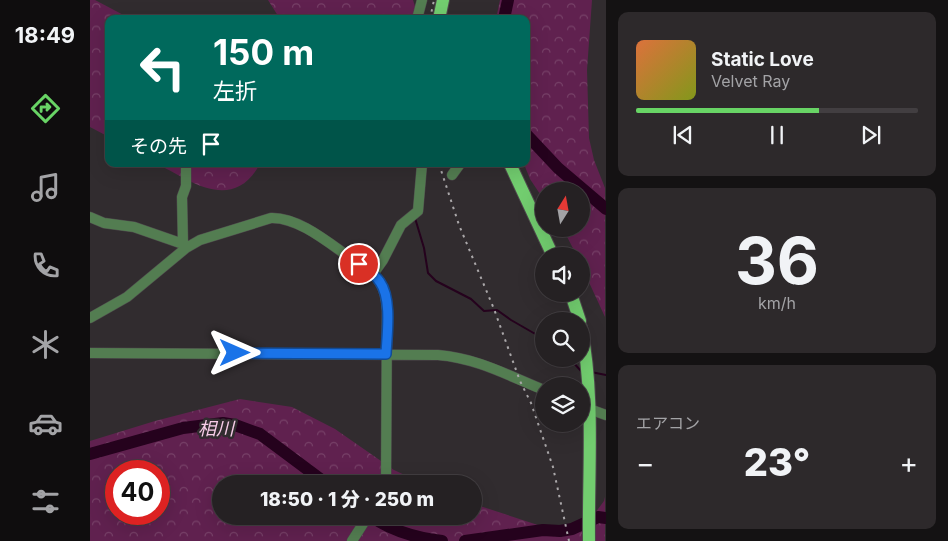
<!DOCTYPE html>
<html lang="ja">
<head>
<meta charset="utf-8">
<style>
  body { margin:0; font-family:Inter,"Noto Sans JP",sans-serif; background:#2d292b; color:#f1f3f6; height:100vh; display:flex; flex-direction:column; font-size:19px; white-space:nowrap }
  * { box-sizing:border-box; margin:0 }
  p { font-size:16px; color:#a3a3a6 }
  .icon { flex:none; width:28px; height:28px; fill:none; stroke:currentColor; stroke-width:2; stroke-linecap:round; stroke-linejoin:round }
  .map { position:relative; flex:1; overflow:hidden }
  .details { display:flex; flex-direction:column; gap:12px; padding:12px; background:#141213; width:342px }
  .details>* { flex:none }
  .top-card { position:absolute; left:15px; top:15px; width:425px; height:152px; border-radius:10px; box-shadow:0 5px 20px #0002,0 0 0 1px #423e41; background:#00695c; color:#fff; overflow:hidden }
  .needle { width:32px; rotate:11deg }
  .fabs { position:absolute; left:445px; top:182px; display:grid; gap:10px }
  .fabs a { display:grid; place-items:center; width:55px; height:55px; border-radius:50%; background:#252123; box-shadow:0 5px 20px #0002,0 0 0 1px #423e41; font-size:25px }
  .speed { position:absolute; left:15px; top:460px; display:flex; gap:10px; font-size:25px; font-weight:700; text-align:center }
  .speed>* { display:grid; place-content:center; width:65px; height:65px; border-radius:50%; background:#252123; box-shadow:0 5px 20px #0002,0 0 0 1px #423e41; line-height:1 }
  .speed .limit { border:8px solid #d22; background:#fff; color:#111 }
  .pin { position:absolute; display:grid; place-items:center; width:42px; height:42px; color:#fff; margin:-21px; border:2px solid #fff; border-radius:50%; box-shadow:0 1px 5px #0007 }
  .me { position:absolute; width:55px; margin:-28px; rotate:90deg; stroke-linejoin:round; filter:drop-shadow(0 0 4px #0008) }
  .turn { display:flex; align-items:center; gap:18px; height:105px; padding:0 25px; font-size:22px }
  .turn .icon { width:65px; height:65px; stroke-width:2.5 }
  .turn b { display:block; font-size:35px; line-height:42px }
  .then { display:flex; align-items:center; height:48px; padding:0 25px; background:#0003; gap:10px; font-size:19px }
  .big { font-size:38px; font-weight:800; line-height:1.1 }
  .details .card { flex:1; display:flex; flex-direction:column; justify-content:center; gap:8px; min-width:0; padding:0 18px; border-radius:10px; background:#2d292b }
  .details .dial { align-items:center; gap:0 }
  .dial b { font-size:65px; line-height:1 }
  .song { display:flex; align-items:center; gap:15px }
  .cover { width:60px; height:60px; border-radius:8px; background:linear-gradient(135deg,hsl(20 70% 55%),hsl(70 70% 35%)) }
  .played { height:5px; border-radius:2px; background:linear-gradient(90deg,#68d465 65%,#423e41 65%) }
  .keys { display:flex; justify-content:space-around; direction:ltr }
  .heat { display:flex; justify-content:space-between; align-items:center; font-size:28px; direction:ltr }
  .trip { position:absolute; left:122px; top:475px; width:270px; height:50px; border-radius:25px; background:#252123; box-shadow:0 5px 20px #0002,0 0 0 1px #423e41; font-weight:800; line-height:50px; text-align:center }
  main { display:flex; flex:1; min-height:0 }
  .tab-bar { display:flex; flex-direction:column; width:90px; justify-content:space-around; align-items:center; background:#0f0d0e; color:#a3a3a6 }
  .tab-bar .icon { width:35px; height:35px }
  .tab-bar .selected { color:#68d465 }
  .tab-bar b { font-size:22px; color:#f1f3f6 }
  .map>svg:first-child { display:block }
  .forest { fill:url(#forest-crowns); fill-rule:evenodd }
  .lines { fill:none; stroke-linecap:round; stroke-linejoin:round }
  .stream { stroke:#25021d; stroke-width:2 }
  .river { stroke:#25021d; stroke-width:12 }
  .minor-casing { stroke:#4e494c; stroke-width:11 }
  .major-casing { stroke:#4e494c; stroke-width:14 }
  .minor { stroke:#537d51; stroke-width:10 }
  .major { stroke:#72cd6f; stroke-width:12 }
  .rail { stroke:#aba8aa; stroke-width:2; stroke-dasharray:2.5 5; stroke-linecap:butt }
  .route-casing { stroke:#114b97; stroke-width:12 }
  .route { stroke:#1a73e8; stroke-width:9 }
  .labels { text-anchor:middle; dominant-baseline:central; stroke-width:5; stroke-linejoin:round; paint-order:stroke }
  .water-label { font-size:18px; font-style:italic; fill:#f7cce8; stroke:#312c2f }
</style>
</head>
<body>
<main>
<nav class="tab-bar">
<b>18:49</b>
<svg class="icon selected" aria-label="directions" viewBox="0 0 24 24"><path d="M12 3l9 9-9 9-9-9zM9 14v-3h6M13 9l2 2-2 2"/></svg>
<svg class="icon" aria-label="music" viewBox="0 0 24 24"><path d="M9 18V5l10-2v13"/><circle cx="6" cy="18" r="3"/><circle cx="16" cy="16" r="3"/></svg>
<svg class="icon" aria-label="phone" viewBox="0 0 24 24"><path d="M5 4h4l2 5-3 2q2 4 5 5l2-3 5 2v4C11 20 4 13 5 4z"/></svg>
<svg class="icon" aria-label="climate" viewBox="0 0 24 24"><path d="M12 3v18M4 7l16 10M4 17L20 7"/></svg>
<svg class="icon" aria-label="car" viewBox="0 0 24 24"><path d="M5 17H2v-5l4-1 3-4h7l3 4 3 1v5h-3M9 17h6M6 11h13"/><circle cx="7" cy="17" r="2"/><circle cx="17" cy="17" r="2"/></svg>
<svg class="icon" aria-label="filters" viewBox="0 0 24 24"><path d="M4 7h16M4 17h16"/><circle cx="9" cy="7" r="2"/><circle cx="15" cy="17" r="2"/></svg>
</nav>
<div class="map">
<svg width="516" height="541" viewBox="0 0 516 541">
  <defs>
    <pattern id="forest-crowns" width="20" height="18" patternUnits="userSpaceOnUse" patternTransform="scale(1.25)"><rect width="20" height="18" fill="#60214f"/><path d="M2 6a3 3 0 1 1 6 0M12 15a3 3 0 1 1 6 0" fill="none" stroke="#774168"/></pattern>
  </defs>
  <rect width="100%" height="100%" fill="#312c2f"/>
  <path class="forest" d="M0 0H5L41 19H19V137L0 127Z
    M178 0H323L329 19H190Z
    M410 0H502L497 70 499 138 504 160 515 188V317L491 265V256H487L473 229H491V191H454V200L440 179 434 164H436V19H406Z
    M68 164H170C143 212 103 183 68 164Z
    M150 399 202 407 245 429 304 470 334 484H131V516H384V504L463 530H481L499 521 514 501 515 497V541H0V441L65 421ZM26 471H69V514H26Z"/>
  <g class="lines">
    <path class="stream" d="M325 218 334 248 338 273 346 281 381 299 394 311 407 310 421 320 454 339
      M480 359 492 372
      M501 372 516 375"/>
    <path class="river" d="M414 19 418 0
      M436 134 468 168 516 209
      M0 454 93 428 133 423 145 425 170 434 237 484
      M281 516C301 531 328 538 352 541
      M375 541 453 530 470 531 482 529 508 517 516 518"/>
    <defs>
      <path id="minor" d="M327 19 332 0
        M96 164V186L92 197 93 244 96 248
        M362 175 370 164
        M0 217 14 223 44 227 93 244
        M283 274 293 260 311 225 328 211 332 164
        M0 318 37 297 96 248 110 240 181 218C209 217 240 244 262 259 271 266 282 272 289 281 295 289 296 300 297 310L296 484
        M0 353 348 355C387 358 419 376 454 390
        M491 406 516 415
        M262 541 278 516"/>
      <path id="major" d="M349 19 353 0
        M420 164 463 256
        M481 294 490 321
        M491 327C505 397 498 470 499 541"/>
    </defs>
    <use href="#minor" class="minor-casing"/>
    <use href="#major" class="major-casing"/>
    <use href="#minor" class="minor"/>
    <use href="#major" class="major"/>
    <path class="rail" d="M340 19 344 0
      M349 164 369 225 404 309 430 381 441 403 463 467 479 541"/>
  </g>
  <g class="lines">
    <defs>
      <path id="route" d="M145 353 296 354C297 334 302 299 290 282 285 274 276 269 269 264"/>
    </defs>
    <use href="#route" class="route-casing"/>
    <use href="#route" class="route"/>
  </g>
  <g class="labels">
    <g class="water-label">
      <text x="126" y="428">相川</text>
    </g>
  </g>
</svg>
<div class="fabs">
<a><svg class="needle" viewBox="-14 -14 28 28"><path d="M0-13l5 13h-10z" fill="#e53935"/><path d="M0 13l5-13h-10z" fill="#a3a3a6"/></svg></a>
<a><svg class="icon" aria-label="sound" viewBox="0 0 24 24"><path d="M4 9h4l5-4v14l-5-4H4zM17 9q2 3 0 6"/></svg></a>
<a><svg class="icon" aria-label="search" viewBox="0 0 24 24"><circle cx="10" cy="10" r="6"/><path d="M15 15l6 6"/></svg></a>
<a><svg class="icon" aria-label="layers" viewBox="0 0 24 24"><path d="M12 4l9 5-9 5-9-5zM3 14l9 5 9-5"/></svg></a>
</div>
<div class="speed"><div class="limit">40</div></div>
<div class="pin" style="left:269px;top:264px;background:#d93025"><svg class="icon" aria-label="arrive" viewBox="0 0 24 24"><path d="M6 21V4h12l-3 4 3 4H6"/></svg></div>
<svg class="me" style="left:145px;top:353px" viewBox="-20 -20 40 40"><path d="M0-17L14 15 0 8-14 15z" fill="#1a73e8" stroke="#fff" stroke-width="4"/></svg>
<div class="trip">18:50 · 1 分 · 250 m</div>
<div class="top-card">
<div class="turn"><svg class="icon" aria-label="left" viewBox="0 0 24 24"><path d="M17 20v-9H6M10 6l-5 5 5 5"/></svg><div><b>150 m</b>左折</div></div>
<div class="then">その先<svg class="icon" aria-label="arrive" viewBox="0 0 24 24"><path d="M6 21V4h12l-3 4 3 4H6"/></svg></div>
</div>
</div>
<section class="details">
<div class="card">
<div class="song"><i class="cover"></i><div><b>Static Love</b><p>Velvet Ray</p></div></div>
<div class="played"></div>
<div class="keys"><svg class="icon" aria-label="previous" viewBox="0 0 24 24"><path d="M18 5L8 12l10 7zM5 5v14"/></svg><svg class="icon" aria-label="pause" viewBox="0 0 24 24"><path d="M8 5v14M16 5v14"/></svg><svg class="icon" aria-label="next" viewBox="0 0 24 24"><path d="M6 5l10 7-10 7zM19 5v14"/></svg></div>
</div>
<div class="card dial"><b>36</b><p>km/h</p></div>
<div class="card"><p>エアコン</p>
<div class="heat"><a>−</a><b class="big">23°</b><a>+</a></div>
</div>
</section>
</main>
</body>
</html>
